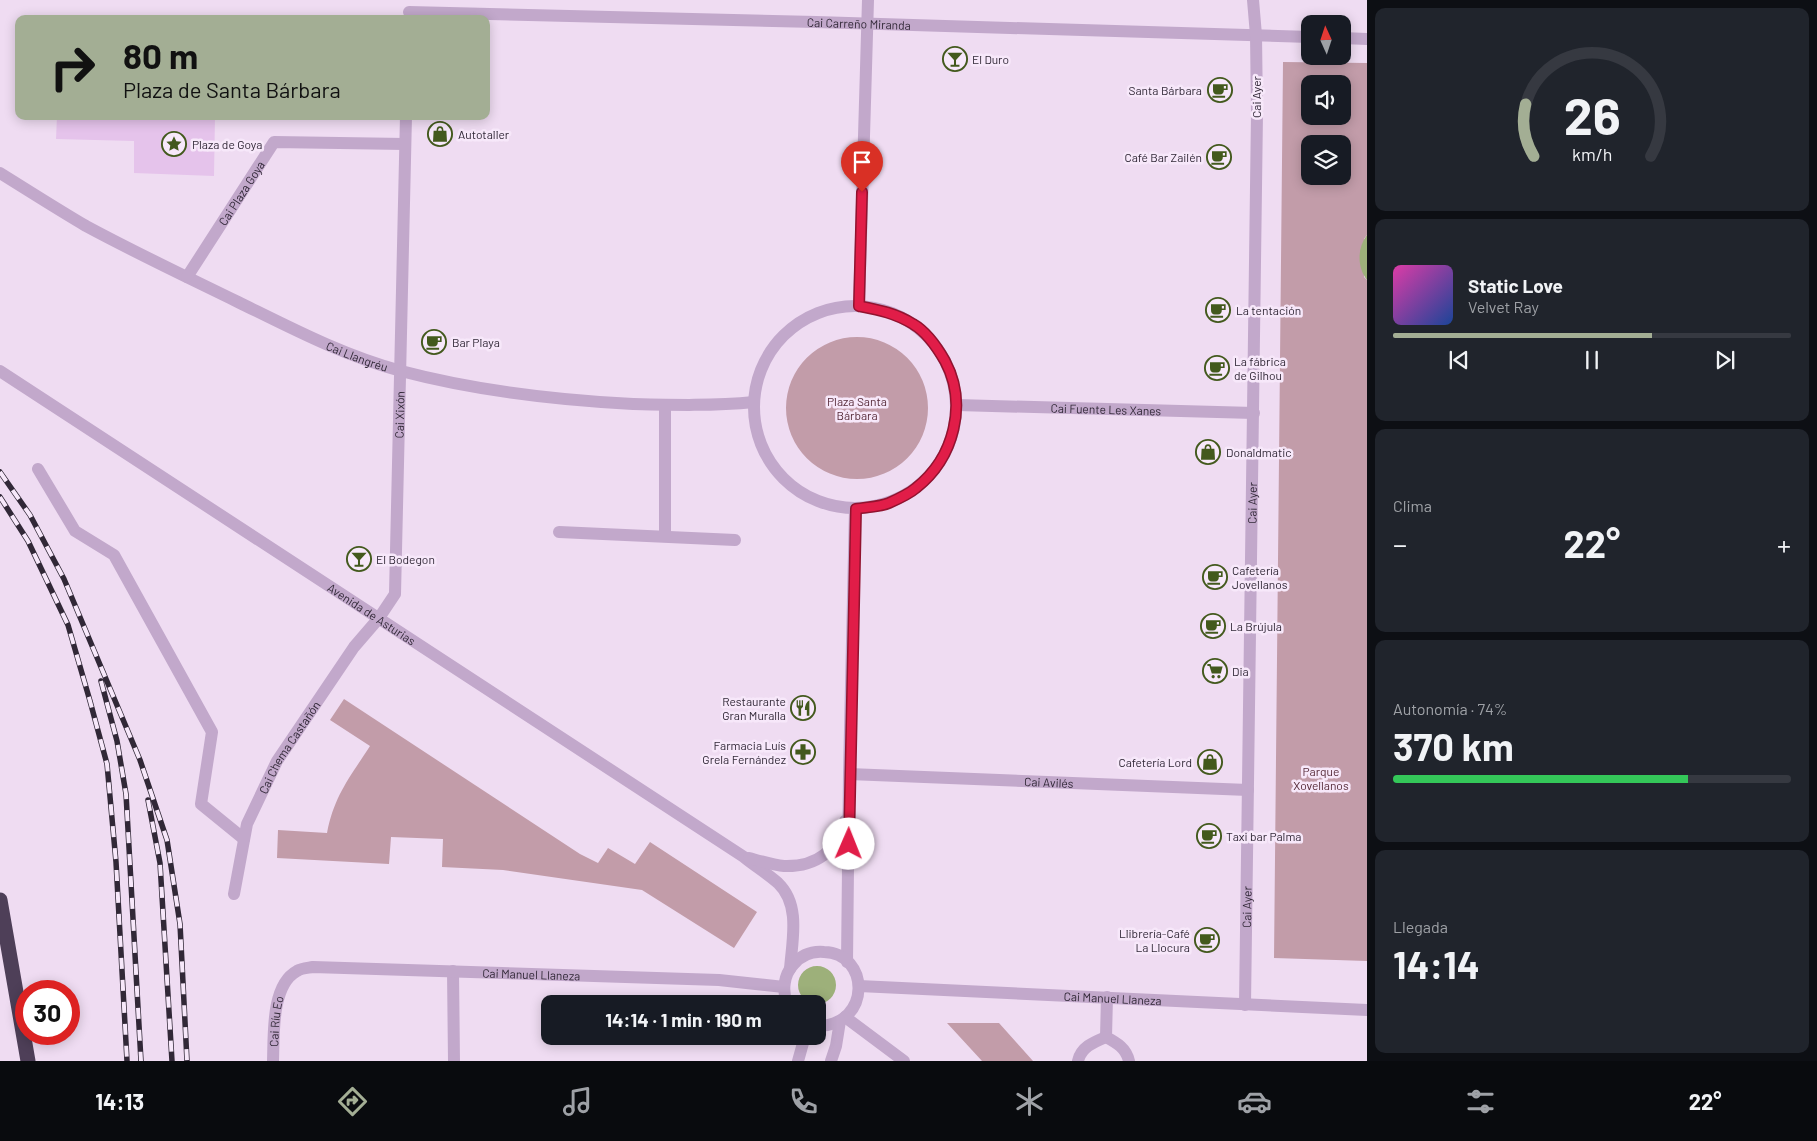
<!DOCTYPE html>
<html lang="es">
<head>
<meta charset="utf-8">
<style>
  body { margin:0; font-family:Barlow,sans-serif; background:#20242c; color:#f1f3f6; height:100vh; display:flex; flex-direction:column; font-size:19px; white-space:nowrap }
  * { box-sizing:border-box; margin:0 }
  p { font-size:16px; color:#9ea1a6 }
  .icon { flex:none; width:28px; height:28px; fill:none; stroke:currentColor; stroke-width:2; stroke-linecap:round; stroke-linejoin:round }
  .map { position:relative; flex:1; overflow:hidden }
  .details { display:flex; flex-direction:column; gap:8px; padding:8px; background:#0d0f14; width:450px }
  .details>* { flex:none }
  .top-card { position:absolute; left:15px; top:15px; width:475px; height:105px; border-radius:10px; box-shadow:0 2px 12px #0003; background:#a3ae94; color:#111; overflow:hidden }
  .needle { width:32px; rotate:357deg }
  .buttons { position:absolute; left:1301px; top:15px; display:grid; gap:10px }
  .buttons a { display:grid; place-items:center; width:50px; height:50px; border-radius:10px; background:#171b24; box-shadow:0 2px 12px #0003; font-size:25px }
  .speed { position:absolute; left:15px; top:980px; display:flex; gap:10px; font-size:25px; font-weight:700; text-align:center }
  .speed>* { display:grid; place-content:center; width:65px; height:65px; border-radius:50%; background:#171b24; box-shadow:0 2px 12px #0003; line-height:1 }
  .speed .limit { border:8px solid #d22; background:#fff; color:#111 }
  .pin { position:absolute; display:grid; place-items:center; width:42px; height:42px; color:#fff; margin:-51px -21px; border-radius:50% 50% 50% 0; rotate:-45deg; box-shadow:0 0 5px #0007 }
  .pin .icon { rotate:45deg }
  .me { position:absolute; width:55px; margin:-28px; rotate:1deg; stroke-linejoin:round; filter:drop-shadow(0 0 4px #0008) }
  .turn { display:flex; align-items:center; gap:18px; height:105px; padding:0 25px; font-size:22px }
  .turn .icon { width:65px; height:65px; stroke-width:2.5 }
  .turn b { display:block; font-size:35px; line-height:42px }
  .big { font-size:38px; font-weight:700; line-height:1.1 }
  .details .tile { flex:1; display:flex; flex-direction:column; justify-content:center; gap:8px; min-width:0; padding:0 18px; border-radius:10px; background:#20242c }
  .details .dial { align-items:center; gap:0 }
  .dial svg { height:130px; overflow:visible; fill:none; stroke:#363941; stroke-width:7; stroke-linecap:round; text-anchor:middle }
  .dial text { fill:#f1f3f6; stroke:none }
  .song { display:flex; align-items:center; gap:15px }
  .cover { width:60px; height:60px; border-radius:8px; background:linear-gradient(135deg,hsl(320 70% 55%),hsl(220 70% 35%)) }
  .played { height:5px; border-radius:2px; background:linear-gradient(90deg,#a3ae94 65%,#363941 65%) }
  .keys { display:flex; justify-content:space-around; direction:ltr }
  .heat { display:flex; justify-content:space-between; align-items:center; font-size:28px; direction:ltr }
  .charge { height:8px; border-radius:4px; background:linear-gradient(90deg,#34c759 74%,#363941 0) }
  .trip { position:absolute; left:541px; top:995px; width:285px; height:50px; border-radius:10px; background:#171b24; box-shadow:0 2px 12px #0003; font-weight:700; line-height:50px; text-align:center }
  .tab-bar { display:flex; height:80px; justify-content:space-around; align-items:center; background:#090b0e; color:#9ea1a6 }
  .tab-bar .icon { width:35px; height:35px }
  .tab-bar .current { color:#a3ae94 }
  .tab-bar b { font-size:22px; color:#f1f3f6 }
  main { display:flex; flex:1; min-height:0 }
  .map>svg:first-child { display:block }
  .green { fill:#c29ca9; fill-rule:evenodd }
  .plaza { fill:#e5c3eb }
  .water { fill:#9db07a }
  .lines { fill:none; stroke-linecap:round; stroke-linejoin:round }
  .minor { stroke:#c2a8cb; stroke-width:12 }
  .highway { stroke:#4e3f58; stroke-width:15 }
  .rail-casing { stroke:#312837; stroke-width:5.5 }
  .rail { stroke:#f7e8fa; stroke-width:4; stroke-dasharray:11; stroke-linecap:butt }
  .route-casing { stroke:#92132f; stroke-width:12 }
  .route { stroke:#e11d48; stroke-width:9 }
  .labels { text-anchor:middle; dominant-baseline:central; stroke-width:5; stroke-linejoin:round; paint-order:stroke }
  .street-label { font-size:12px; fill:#312837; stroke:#f7e8fa }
  .poi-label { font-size:12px; fill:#312837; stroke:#f7e8fa; text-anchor:start }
  .park-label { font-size:12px; fill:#562b39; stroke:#f7e8fa }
</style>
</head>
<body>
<main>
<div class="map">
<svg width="1367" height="1061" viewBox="0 0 1367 1061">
  <rect width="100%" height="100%" fill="#efdcf2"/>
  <path class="green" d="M1283 62 1367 63V235L1364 239V277L1367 280V961L1274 958ZM1310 84H1342V116H1310ZM1310 144H1342V176H1310Z
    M786 408a71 71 0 1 1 142 0a71 71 0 1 1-142 0Z
    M344 699 580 854 598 863 608 848 635 864 650 842 757 912 734 948 642 890 503 870 442 867 443 839 391 837 389 864 277 858 278 830 327 833C334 796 350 777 370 746L330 720Z
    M947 1023H999L1033 1061H982Z"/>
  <path class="plaza" d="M57 116H215L214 176 134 173V141L56 139Z"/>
  <path class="water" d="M1367 235V280C1357 267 1357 248 1367 235Z
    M798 985a19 19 0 1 1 38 0a19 19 0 1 1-38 0Z"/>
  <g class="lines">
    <g class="minor">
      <path id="s1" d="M409 12 816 22 1310 37"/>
      <path d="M1342 38 1367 39"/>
      <path id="s2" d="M0 173C29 191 57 209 86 226 136 253 187 277 238 302 291 328 344 356 401 371 477 391 555 400 633 404 674 405 714 406 754 402"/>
      <path id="s3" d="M187 277 274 142 405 144"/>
      <path d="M859 306 868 0"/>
      <circle cx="855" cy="407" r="101"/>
      <path id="s4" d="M0 371 744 857C755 866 768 874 778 883 801 905 792 941 790 969"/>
      <path id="s5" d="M957 405 1254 413"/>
      <path d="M38 469 75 531 114 555 212 732 201 804 244 839"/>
      <path d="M559 532 735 540"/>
      <path d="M665 536V405"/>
      <path id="s6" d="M849 774 1248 790"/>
      <path d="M749 858C760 861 773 865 784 866 816 867 837 851 845 821"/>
      <path id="s7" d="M234 894 247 824 277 761 354 647 379 618 395 594 406 116"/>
      <path d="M847 962 849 774 855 509"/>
      <path d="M453 971 454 1061"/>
      <path id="s8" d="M859 986 1367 1010"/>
      <path d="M1107 997 1106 1037C1117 1043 1126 1048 1129 1061"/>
      <path d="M787 1004C782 990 784 975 793 965 801 955 812 951 824 952 870 953 872 1025 818 1026"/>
      <path id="s9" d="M1245 1005 1257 113 1256 35 1253 0"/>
      <path d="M845 1017 904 1061"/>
      <path id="s10" d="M273 1061C274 1035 271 985 297 971 302 968 308 968 313 967L719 980 784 987"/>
      <path d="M798 1061 805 1036"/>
      <path d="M831 1061 836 1046 840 1021"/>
      <path d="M1078 1061C1081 1047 1094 1042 1106 1037"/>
    </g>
    <path class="highway" d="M0 900 28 1061"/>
    <defs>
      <path id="rail" d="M0 472 30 515 64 579 140 760 167 840 180 924 187 1061
        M0 497 28 541 68 625 90 701 107 764 116 862 127 1061
        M101 681 117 741 126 794 141 1061
        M148 800 160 863 172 1061"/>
    </defs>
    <use href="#rail" class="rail-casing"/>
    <use href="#rail" class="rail"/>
  </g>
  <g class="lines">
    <defs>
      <path id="route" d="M849 844 856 509C866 507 880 507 889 503 898 499 909 494 916 488 954 458 968 404 945 361 937 347 927 332 913 324 895 313 879 310 859 306L862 192"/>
    </defs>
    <use href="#route" class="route-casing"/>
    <use href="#route" class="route"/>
  </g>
  <defs>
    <symbol id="bar-ring" viewBox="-11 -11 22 22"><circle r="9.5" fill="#f7e8fa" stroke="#43591d" stroke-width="1.5"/><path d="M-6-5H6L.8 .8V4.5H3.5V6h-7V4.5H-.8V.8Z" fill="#43591d"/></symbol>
    <symbol id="cafe-ring" viewBox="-11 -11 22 22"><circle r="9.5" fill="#f7e8fa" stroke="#43591d" stroke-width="1.5"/><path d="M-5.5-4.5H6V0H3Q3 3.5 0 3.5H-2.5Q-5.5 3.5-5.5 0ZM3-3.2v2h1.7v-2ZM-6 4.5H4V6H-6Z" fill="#43591d"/></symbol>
    <symbol id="shop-ring" viewBox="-11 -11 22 22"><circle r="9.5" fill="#f7e8fa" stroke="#43591d" stroke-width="1.5"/><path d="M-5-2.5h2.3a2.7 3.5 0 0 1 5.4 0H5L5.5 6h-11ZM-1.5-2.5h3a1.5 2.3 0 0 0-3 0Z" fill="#43591d"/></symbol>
    <symbol id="sight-ring" viewBox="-11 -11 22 22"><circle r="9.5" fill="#f7e8fa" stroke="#43591d" stroke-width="1.5"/><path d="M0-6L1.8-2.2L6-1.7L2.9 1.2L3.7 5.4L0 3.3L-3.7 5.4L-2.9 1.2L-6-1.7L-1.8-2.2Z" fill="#43591d"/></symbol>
    <symbol id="supermarket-ring" viewBox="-11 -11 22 22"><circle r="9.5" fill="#f7e8fa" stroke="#43591d" stroke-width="1.5"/><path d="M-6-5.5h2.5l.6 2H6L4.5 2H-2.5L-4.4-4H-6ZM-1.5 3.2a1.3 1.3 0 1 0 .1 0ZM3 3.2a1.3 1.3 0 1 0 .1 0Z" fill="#43591d"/></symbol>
    <symbol id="restaurant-ring" viewBox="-11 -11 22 22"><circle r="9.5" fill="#f7e8fa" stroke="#43591d" stroke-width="1.5"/><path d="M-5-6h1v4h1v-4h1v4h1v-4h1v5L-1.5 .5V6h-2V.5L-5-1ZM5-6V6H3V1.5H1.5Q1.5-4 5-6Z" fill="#43591d"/></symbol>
    <symbol id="pharmacy-ring" viewBox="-11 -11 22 22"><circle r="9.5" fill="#f7e8fa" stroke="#43591d" stroke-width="1.5"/><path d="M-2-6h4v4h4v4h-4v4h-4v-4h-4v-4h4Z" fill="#43591d"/></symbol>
  </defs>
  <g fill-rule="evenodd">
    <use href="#bar-ring" x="941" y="45" width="28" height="28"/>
    <use href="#cafe-ring" x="1206" y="76" width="28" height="28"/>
    <use href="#shop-ring" x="426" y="120" width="28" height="28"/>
    <use href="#sight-ring" x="160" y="130" width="28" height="28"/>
    <use href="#cafe-ring" x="1205" y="143" width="28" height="28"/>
    <use href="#cafe-ring" x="1204" y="296" width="28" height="28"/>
    <use href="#cafe-ring" x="420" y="328" width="28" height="28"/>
    <use href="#cafe-ring" x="1203" y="354" width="28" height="28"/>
    <use href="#shop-ring" x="1194" y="438" width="28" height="28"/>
    <use href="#bar-ring" x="345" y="545" width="28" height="28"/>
    <use href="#cafe-ring" x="1201" y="563" width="28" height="28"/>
    <use href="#cafe-ring" x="1199" y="612" width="28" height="28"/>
    <use href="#supermarket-ring" x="1201" y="657" width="28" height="28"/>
    <use href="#restaurant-ring" x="789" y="694" width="28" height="28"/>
    <use href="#pharmacy-ring" x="789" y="738" width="28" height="28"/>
    <use href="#shop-ring" x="1196" y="748" width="28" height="28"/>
    <use href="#cafe-ring" x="1195" y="822" width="28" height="28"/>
    <use href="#cafe-ring" x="1193" y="926" width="28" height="28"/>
  </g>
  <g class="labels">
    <g class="street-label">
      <text stroke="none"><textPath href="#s1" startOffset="450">Cai Carreño Miranda</textPath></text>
      <text transform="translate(1256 97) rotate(-90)">Cai Ayer</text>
      <text stroke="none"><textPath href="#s3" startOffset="100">Cai Plaza Goya</textPath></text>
      <text stroke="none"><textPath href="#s2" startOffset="402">Cai Llangréu</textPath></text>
      <text stroke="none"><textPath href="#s5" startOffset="149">Cai Fuente Les Xanes</textPath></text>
      <text stroke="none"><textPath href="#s7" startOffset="525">Cai Xixón</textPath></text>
      <text stroke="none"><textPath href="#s9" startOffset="502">Cai Ayer</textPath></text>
      <text stroke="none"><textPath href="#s4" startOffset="444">Avenida de Asturias</textPath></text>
      <text stroke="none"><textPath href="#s7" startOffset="159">Cai Chema Castañón</textPath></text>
      <text stroke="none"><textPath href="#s6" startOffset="200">Cai Avilés</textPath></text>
      <text stroke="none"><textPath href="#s9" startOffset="98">Cai Ayer</textPath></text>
      <text stroke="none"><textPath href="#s10" startOffset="332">Cai Manuel Llaneza</textPath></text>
      <text stroke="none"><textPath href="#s8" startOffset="254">Cai Manuel Llaneza</textPath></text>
      <text stroke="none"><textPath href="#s10" startOffset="40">Cai Ríu Eo</textPath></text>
    </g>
    <g class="poi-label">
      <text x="972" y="59">El Duro</text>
      <text x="1202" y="90" text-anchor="end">Santa Bárbara</text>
      <text x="458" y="134">Autotaller</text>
      <text x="192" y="144">Plaza de Goya</text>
      <text x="1202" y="157" text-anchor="end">Café Bar Zailén</text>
      <text x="1236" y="310">La tentación</text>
      <text x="452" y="342">Bar Playa</text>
      <text x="1234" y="361">La fábrica<tspan x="1234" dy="14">de Gilhou</tspan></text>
      <text x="1226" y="452">Donaldmatic</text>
      <text x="376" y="559">El Bodegon</text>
      <text x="1232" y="570">Cafetería<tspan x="1232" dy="14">Jovellanos</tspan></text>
      <text x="1230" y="626">La Brújula</text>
      <text x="1232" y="671">Dia</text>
      <text x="786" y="701" text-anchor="end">Restaurante<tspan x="786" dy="14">Gran Muralla</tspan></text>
      <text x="786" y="745" text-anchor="end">Farmacia Luís<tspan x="786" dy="14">Grela Fernández</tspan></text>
      <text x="1192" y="762" text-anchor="end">Cafetería Lord</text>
      <text x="1226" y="836">Taxi bar Palma</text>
      <text x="1190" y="933" text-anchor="end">Llibrería-Café<tspan x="1190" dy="14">La Llocura</tspan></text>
    </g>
    <g class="park-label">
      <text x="857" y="401">Plaza Santa<tspan x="857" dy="14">Bárbara</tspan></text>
      <text x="1321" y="771">Parque<tspan x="1321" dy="14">Xovellanos</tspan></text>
    </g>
  </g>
</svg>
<div class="buttons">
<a><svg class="needle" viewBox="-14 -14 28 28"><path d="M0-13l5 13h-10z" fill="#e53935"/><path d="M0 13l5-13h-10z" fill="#9ea1a6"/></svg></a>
<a><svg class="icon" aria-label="sound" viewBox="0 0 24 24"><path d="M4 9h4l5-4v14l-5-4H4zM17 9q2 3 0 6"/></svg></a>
<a><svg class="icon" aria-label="layers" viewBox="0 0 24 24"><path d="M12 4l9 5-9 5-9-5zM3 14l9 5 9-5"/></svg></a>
</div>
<div class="speed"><div class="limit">30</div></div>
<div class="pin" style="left:862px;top:192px;background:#d93025"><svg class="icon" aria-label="arrive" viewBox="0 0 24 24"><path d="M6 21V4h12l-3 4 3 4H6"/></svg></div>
<svg class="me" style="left:849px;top:844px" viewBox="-20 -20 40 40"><circle r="19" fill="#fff"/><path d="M0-13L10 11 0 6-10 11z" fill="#e11d48"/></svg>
<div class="trip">14:14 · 1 min · 190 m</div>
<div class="top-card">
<div class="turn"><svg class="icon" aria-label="right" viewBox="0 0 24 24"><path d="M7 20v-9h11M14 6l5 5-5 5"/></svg><div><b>80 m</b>Plaza de Santa Bárbara</div></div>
</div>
</div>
<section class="details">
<div class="tile dial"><svg viewBox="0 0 100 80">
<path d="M14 69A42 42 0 1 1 86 69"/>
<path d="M14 69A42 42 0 0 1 9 37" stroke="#a3ae94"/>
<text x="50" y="56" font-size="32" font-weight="700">26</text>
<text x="50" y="72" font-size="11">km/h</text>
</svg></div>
<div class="tile">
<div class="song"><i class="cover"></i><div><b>Static Love</b><p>Velvet Ray</p></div></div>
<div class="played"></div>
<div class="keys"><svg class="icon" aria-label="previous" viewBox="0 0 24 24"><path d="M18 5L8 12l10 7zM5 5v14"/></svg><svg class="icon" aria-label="pause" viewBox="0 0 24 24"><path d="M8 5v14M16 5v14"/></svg><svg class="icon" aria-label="next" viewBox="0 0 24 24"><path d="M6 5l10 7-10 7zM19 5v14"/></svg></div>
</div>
<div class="tile"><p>Clima</p>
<div class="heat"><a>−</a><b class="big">22°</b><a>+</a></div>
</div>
<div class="tile"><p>Autonomía · 74%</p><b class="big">370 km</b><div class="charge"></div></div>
<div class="tile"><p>Llegada</p><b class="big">14:14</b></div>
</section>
</main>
<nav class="tab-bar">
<b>14:13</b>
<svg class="icon current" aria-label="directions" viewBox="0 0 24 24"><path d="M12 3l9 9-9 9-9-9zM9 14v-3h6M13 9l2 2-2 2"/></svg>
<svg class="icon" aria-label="music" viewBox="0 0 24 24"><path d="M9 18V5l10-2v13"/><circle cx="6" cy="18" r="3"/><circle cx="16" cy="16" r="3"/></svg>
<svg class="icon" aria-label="phone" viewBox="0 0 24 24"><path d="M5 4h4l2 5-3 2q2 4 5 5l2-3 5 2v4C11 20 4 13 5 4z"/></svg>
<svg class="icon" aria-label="climate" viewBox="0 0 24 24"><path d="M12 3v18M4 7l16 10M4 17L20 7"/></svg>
<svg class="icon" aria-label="car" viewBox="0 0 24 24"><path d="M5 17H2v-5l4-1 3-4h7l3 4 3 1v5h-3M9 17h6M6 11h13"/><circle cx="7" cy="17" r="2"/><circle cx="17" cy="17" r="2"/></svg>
<svg class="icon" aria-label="filters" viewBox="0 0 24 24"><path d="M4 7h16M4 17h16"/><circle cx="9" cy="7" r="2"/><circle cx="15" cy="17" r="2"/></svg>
<b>22°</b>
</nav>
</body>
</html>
